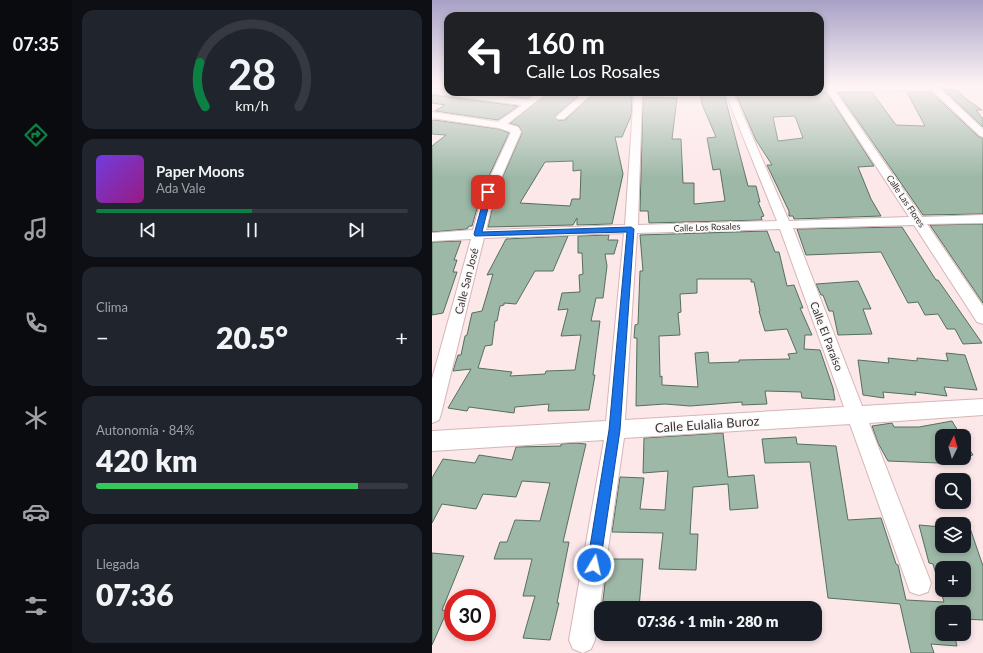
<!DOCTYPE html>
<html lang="es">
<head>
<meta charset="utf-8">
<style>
  body { margin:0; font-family:Lato,sans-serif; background:#20242c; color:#f1f3f6; height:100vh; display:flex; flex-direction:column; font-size:15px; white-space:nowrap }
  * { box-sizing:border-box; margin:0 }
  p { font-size:13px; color:#9ea1a6 }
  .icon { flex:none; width:22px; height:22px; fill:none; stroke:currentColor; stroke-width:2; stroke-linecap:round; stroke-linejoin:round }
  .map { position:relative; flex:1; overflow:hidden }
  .sheet { display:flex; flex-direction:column; gap:10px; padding:10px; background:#0d0f14; width:360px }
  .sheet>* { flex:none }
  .guide { position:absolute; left:12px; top:12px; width:380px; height:84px; border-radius:12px; box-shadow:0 2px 6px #0003; background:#202124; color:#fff; overflow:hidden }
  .needle { width:26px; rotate:5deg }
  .fabs { position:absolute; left:503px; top:429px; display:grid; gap:8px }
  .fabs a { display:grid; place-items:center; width:36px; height:36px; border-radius:8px; background:#171b24; box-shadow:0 2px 6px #0003; font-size:20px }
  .speed { position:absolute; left:12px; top:589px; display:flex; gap:8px; font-size:20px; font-weight:700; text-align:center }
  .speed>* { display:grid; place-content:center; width:52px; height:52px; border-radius:50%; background:#171b24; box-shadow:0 2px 6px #0003; line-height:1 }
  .speed .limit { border:6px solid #d22; background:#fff; color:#111 }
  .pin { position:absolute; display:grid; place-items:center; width:34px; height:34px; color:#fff; margin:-17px; border-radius:8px; box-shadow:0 2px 6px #0006 }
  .me { position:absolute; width:44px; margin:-22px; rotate:9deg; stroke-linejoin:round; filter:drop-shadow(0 0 3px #0008) }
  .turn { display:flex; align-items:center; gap:14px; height:84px; padding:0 16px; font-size:18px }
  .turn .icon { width:52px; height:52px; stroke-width:2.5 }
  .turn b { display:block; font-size:28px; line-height:34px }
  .big { font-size:30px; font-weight:800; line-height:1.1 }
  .sheet .widget { flex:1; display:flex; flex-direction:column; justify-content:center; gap:6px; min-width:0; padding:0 14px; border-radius:12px; background:#20242c }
  .sheet .dial { align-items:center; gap:0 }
  .dial svg { height:104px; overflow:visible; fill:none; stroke:#363941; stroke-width:7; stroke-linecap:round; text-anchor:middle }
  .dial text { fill:#f1f3f6; stroke:none }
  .song { display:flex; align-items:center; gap:12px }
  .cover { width:48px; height:48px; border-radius:6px; background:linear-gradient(135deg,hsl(260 70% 55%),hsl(310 70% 35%)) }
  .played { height:4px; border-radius:2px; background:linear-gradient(90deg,#0b8043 50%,#363941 50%) }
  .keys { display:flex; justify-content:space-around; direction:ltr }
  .heat { display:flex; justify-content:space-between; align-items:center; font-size:22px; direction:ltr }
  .charge { height:6px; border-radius:3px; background:linear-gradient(90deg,#34c759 84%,#363941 0) }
  .trip { position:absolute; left:162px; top:601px; width:228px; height:40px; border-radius:12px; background:#171b24; box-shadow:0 2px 6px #0003; font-weight:800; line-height:40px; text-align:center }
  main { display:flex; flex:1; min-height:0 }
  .tab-bar { display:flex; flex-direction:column; width:72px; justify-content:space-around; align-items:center; background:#090b0e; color:#9ea1a6 }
  .tab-bar .icon { width:28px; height:28px }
  .tab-bar .current { color:#0b8043 }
  .tab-bar b { font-size:18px; color:#f1f3f6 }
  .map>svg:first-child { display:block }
  .building { fill:#9db8a7; stroke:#566f5f; fill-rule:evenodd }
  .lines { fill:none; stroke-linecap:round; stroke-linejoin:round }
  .minor-casing { stroke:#d6b5b8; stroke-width:2 }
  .minor { fill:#fff; fill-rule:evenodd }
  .route { fill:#1a73e8; stroke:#114b97 }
  .labels { text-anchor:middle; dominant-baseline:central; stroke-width:3.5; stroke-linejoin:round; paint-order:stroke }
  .far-street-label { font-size:9px; fill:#3f3233; stroke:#fafafa }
  .street-label { font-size:11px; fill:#3f3233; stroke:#fafafa }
  .near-street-label { font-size:13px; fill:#3f3233; stroke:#fafafa }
</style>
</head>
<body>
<main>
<nav class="tab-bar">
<b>07:35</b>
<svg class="icon current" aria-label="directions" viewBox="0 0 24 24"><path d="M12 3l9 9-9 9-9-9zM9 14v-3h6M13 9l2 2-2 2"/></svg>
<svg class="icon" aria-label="music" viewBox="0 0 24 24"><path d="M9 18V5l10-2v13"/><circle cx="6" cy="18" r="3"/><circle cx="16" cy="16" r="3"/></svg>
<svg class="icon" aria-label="phone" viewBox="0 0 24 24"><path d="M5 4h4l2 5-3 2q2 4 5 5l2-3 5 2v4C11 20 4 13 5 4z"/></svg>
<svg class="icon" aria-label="climate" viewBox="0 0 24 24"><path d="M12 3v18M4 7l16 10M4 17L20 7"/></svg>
<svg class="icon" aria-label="car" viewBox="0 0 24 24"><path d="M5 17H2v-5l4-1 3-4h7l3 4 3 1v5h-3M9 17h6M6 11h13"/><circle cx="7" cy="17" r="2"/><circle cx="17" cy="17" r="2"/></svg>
<svg class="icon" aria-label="filters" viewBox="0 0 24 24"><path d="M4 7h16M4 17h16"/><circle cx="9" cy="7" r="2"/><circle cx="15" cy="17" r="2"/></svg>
</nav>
<section class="sheet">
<div class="widget dial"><svg viewBox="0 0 100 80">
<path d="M14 69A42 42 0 1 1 86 69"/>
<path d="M14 69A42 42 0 0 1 10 35" stroke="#0b8043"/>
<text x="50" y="56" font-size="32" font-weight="700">28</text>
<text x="50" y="72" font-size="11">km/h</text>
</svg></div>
<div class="widget">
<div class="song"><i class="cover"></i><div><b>Paper Moons</b><p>Ada Vale</p></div></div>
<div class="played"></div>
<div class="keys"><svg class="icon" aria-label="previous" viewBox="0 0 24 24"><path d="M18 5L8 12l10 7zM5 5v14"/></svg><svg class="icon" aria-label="pause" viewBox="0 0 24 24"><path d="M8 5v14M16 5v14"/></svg><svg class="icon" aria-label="next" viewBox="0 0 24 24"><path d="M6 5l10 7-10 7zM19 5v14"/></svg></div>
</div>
<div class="widget"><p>Clima</p>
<div class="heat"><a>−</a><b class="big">20.5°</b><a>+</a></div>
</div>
<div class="widget"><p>Autonomía · 84%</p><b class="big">420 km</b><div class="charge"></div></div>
<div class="widget"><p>Llegada</p><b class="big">07:36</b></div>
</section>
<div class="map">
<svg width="551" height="653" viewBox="0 0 551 653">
  <rect width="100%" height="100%" fill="#fce7e9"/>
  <path class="building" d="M511 89 525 90 534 99 550 110H544L551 119V127Z
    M41 92H104L96 98Z
    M117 92H151L123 116 126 120H133L163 92H199L197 96 200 97 199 116 190 137H183L191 174 180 224 145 225V218L141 225 56 227 64 192 90 133 87 126 78 123ZM141 161V171L149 170 148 199H140L138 206 88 203 113 162Z
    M339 92H394L442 166 426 167 439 199 449 216 362 219 361 216H357V211L335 165H340L324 140 304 94 318 95V93ZM363 116 371 138 346 141 341 117Z
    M406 92H440L464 125 493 126 475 92H499L547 137 551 138V214L491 215Z
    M281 94H292L316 186H324L328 202H326L332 216 329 217 330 220 217 223 216 211H208L211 97 245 98 240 139H249L251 183H262V204L293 201 288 169 281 170 275 138 284 137 270 104 269 96Z
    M0 95 86 106 66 120 3 111 13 105 0 103Z
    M2 120 67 129 77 133 50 191 40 226H37L35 229 0 232V146L14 135 0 134V121Z
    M551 224V303L498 225Z
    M470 227 504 280H506L550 343 531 344 523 329H515L506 314 493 315 486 302 476 303 449 252 374 255 365 229Z
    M335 231 343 252H347L355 286 362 285 371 308H368L380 335H373L372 349 388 350 401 388 403 400 370 398 369 392 333 391 335 404 310 405V402L258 406 233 404 204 406 205 338H202L203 325 206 324 208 271H211L208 235ZM265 279H319V282H322L328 311H327L333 331 355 329 365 353 356 354 358 359 307 360V362L277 363 276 352 263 353 266 387 230 385V376L228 377 227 336 248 335 246 313 249 312 248 294 265 293Z
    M177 235 176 240H186L182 254H173L175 266 171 298H164L159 321H168L161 375H163L157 410 116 411 117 404 83 407 82 413 37 407 35 411 16 408 39 369 21 371 26 355H29L33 336 35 335 40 313 50 311 61 274 55 275 74 239 136 236 121 271H103L84 304 72 303V305L68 306 65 321H63L60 345 53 346 46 368 80 372 78 376 113 374 114 371 143 370 149 335 129 336 136 309 126 310 130 293 148 292 147 275 151 274 150 253H146V236Z
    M29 241 22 260H25L21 272H25L11 313 0 315V242Z
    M426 281 439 309H431L440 334 406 335 401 311H397L391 295H389L384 284Z
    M514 353 533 355 545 390 512 387 515 396 483 392 484 395 451 392 452 398 431 395 426 360 457 363 456 358 485 361V358L516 361Z
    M520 421 529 436H510V458H529L506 463 456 461 446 443 440 426 460 423 462 427H487Z
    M291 433 296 477 322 475 326 508 298 510 296 484 261 487 258 534H266L264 570 227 569 231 533 180 532 188 477 212 478 208 509 233 510 236 471 211 473 212 438Z
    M364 437 365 444 404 446 416 520 449 518 464 564 466 565 474 600 512 602 501 564 497 563 487 525 510 527V546H532V528H538L551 566V620L532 619V612H510V634H522L525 646 499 644 502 653H479L468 604 396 598 378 462 333 463 330 439ZM510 568H532V590H510Z
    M532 441 541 455 532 457Z
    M144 443 154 444 131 542H137L125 603H127L118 640 91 638 103 596H91L100 559H62L68 542H75L83 520 108 521 118 483 90 481 84 497 51 494 44 509 10 504 0 523V478L11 459 43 463 47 455 80 460 84 447 129 446V444Z
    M0 553 32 556 10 610 15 611 0 645Z
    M176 559H211L207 608H170Z"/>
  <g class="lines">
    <defs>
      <path id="minor" d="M391 86H505L551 129V137L548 136 500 90 403 91 490 217 551 215V223L495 224 551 306V324L545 322 482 225 361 228 430 406 551 399V415L437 423 499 583 496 592 487 595 478 592 418 424 192 438 163 640 159 649 151 653 141 649 137 640 172 440 0 451V431L174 421 192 233 52 238 9 414 7 420 0 423V379L39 239 0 241V233L41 230 51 192 79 132 67 128 0 118V112L66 122 90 105 0 93V89L16 91V92H28L96 100 107 92H116L75 124 86 127 89 132 63 192 54 230 193 225 202 92H282L278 94 210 96 206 225 345 221 293 92H301L357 221 477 217 395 91H388V87ZM348 229 412 407 193 420 205 233Z
        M153 92H162L132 119H126L124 117 126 115Z"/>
    </defs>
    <use href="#minor" class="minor-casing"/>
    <use href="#minor" class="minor"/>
  </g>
  <linearGradient id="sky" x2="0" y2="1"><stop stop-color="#a8a1c6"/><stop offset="0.48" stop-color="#fef4f5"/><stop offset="1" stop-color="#fef4f5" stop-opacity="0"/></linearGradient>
  <rect width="551" height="178" fill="url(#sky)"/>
  <path class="route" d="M54 191 60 192 50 232 199 227 202 229 188 430 168 565 166 570 162 572 157 570 155 565 177 430 195 232 43 236 42 234Z"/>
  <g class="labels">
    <g class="far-street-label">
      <text transform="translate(474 201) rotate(56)">Calle Las Flores</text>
      <text transform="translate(275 227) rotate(-2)">Calle Los Rosales</text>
    </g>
    <g class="street-label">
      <text transform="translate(34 281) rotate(-76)">Calle San José</text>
      <text transform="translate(395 336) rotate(69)">Calle El Paraíso</text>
    </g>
    <g class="near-street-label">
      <text transform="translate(275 424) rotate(-4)">Calle Eulalia Buroz</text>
    </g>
  </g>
</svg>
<div class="fabs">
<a><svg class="needle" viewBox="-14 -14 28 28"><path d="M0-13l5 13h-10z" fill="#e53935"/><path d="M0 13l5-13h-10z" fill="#9ea1a6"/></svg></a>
<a><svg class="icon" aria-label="search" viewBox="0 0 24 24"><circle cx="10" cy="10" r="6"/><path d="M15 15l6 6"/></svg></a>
<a><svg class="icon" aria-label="layers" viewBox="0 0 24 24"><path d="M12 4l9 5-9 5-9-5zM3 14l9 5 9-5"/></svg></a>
<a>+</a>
<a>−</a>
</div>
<div class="speed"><div class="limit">30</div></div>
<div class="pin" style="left:56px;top:192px;background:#d93025"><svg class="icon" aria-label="arrive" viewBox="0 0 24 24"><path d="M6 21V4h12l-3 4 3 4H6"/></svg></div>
<svg class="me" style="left:162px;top:565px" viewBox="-20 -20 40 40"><circle r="17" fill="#1a73e8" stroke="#fff" stroke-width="3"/><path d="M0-11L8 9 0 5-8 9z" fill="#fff"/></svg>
<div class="trip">07:36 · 1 min · 280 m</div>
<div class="guide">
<div class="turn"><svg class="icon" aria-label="left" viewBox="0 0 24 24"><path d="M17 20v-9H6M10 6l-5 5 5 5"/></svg><div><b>160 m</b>Calle Los Rosales</div></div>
</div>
</div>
</main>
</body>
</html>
